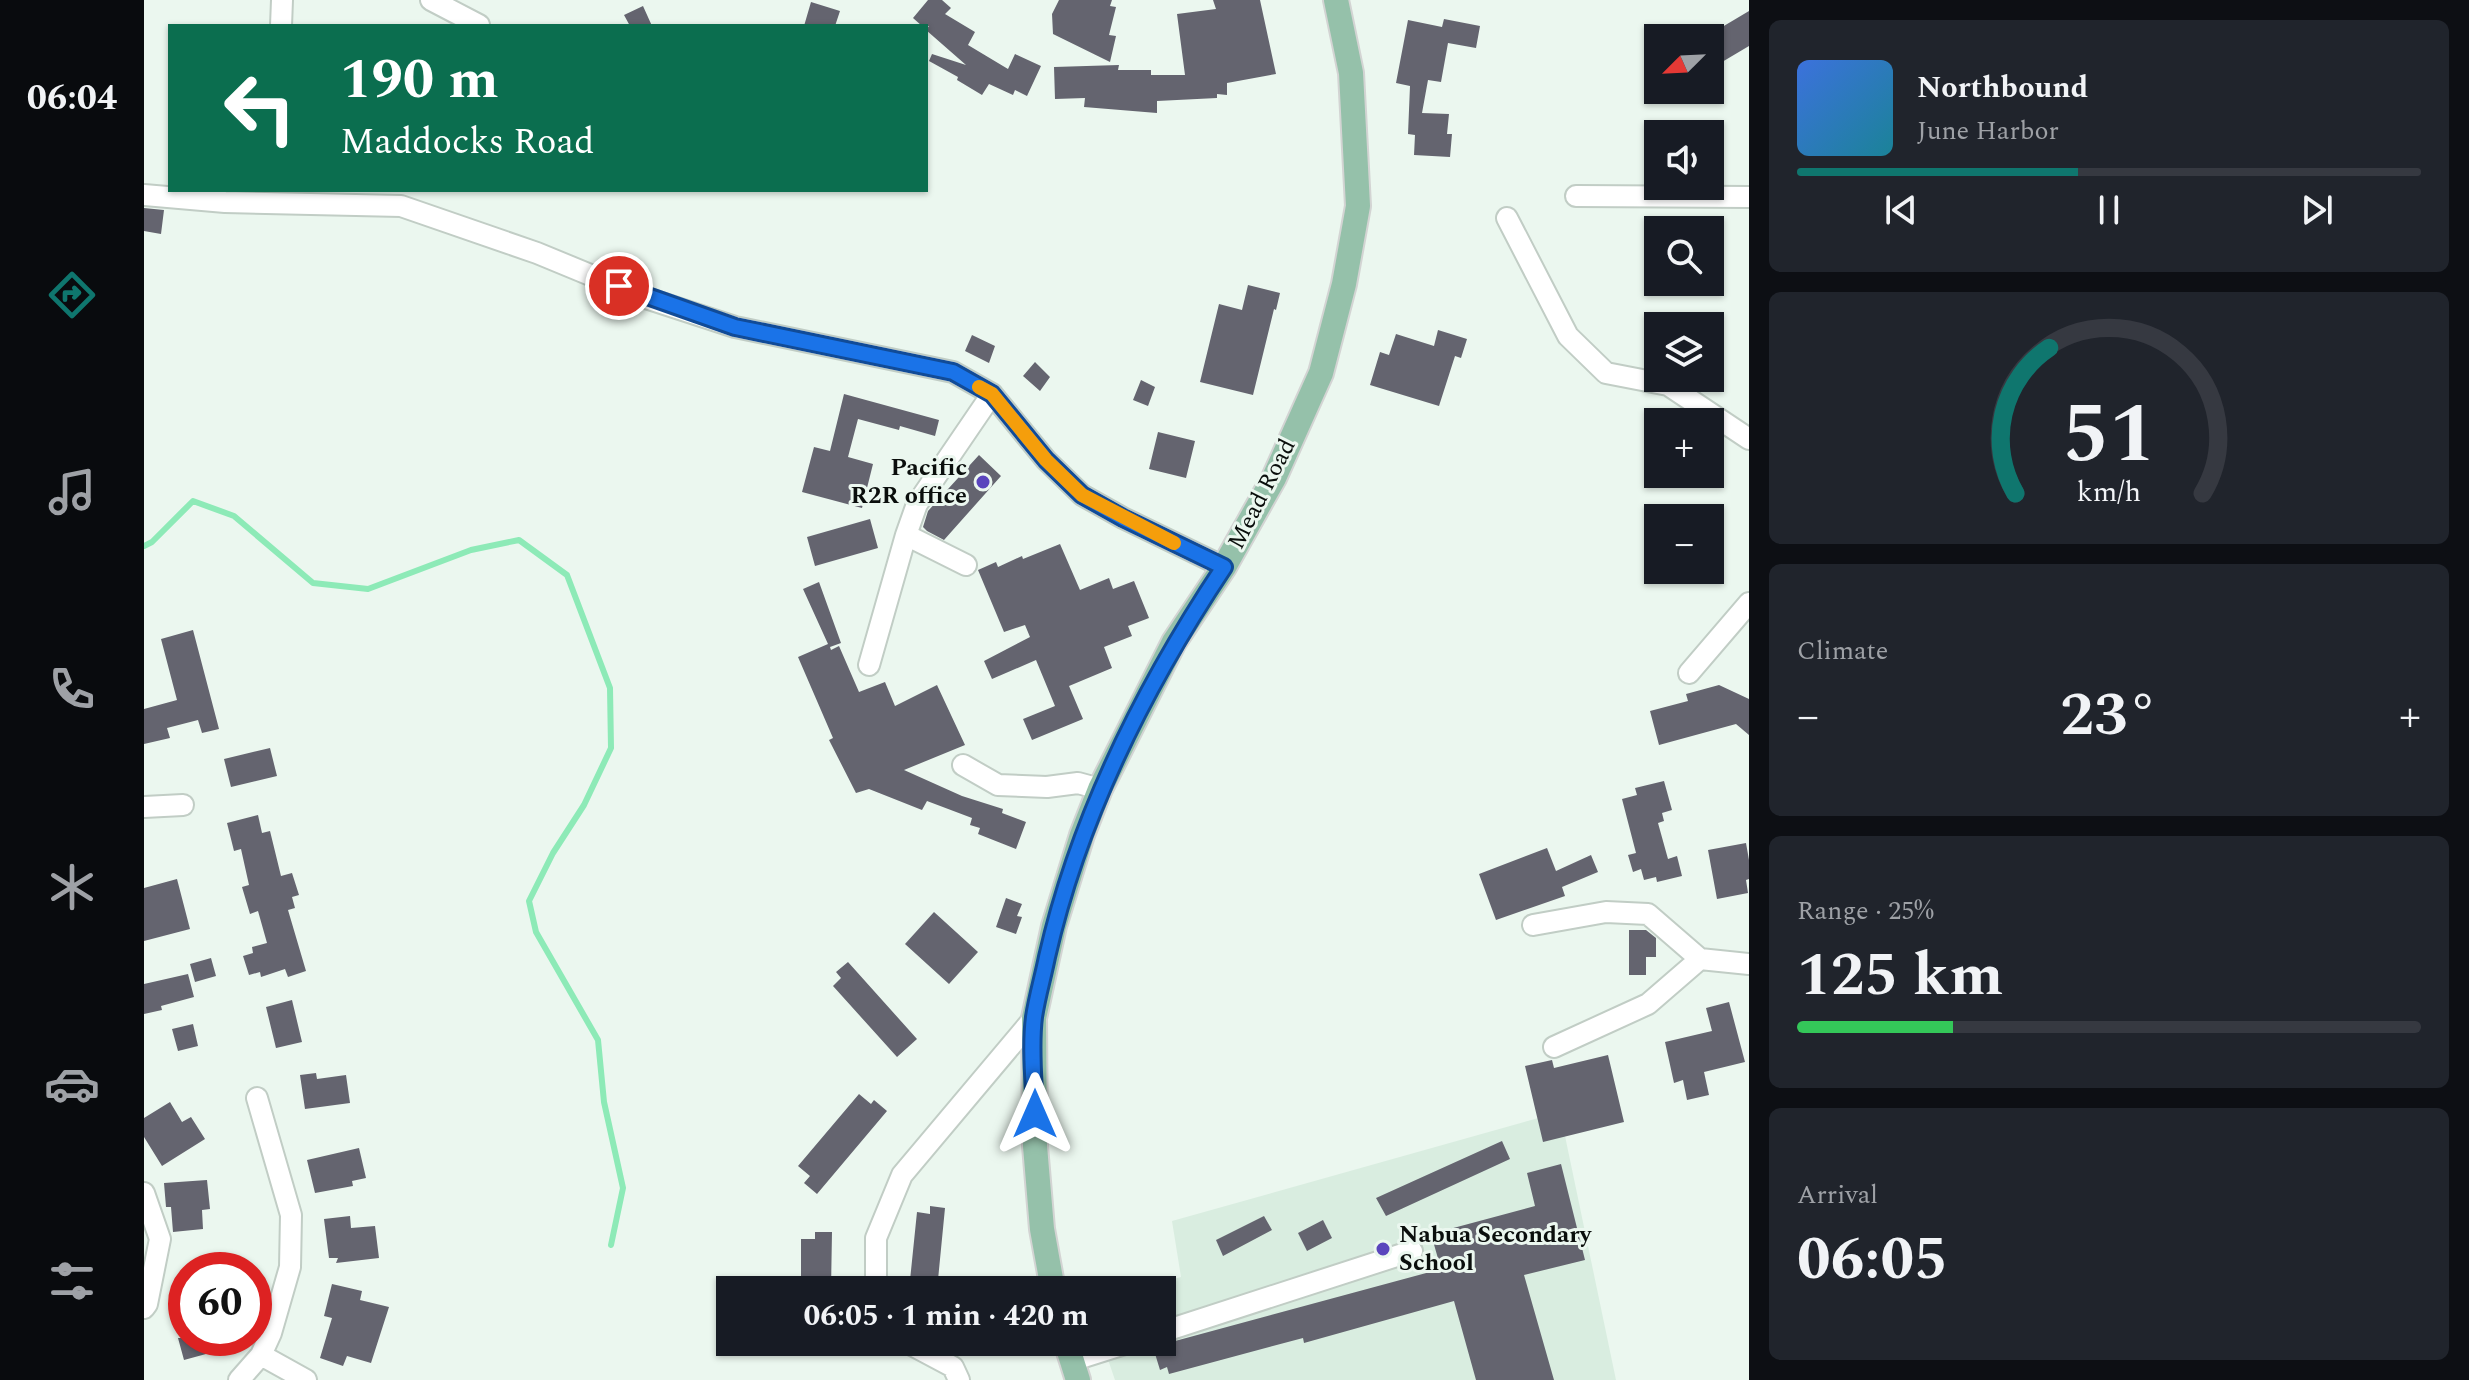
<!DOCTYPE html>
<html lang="en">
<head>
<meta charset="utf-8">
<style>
  body { margin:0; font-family:Spectral,serif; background:#20242c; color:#f1f3f6; height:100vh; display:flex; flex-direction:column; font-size:30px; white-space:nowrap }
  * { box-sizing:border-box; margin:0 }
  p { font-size:26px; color:#9ea1a6 }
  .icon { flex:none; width:44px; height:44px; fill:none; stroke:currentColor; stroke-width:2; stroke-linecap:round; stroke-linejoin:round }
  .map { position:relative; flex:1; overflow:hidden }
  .details { display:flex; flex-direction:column; gap:20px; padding:20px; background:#0d0f14; width:720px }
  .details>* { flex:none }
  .guide { position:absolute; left:24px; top:24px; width:760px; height:168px; border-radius:0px; box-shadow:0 2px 6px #0004; background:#0b6e4f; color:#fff; overflow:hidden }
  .needle { width:52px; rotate:246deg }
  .tools { position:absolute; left:1500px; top:24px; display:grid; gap:16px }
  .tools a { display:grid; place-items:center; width:80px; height:80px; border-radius:0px; background:#171b24; box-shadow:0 2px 6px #0004; font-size:40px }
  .speed { position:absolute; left:24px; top:1252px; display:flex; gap:16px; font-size:40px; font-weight:700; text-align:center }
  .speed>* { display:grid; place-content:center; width:104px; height:104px; border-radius:50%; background:#171b24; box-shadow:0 2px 6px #0004; line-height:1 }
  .speed .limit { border:12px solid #d22; background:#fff; color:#111 }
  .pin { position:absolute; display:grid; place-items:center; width:68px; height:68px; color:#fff; margin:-34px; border:4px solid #fff; border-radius:50%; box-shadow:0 2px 8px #0007 }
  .me { position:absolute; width:88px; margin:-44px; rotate:0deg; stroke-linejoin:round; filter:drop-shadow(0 0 6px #0008) }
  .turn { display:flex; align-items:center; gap:28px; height:168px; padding:0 40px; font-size:36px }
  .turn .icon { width:104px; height:104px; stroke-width:2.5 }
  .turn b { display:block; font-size:56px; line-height:68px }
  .big { font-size:60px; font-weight:700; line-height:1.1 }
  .details .tile { flex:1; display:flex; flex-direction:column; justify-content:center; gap:12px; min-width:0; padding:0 28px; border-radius:12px; background:#20242c }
  .details .dial { align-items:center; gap:0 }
  .dial svg { height:208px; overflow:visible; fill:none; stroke:#363941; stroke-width:7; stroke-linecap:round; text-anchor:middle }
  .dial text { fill:#f1f3f6; stroke:none }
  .song { display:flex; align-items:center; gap:24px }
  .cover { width:96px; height:96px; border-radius:12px; background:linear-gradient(135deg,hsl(220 70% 55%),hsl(190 70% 35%)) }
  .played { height:8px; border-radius:4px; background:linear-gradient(90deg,#0f766e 45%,#363941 45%) }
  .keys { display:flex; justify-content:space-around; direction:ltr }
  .heat { display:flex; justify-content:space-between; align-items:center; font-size:44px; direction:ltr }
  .charge { height:12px; border-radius:6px; background:linear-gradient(90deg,#34c759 25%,#363941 0) }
  .trip { position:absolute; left:572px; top:1276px; width:460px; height:80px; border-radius:0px; background:#171b24; box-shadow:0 2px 6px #0004; font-weight:700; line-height:80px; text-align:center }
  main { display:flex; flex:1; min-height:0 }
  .tabs { display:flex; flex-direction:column; width:144px; justify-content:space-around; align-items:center; background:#090b0e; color:#9ea1a6 }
  .tabs .icon { width:56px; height:56px }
  .tabs .current { color:#0f766e }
  .tabs b { font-size:36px; color:#f1f3f6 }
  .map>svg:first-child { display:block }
  .built { fill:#d9ede0 }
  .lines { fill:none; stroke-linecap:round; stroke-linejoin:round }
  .stream { stroke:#8deab7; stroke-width:6 }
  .building { fill:#64646f }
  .minor-casing { stroke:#c1cdc5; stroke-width:24 }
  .major-casing { stroke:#d3d4d3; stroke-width:28 }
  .minor { stroke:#fff; stroke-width:20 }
  .major { stroke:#95c1aa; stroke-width:24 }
  .route-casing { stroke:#114b97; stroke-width:20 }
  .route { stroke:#1a73e8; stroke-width:14 }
  .slow { stroke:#f59e0b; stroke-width:14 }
  .poi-dot { fill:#5a45bd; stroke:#ebf7ef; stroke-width:3 }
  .labels { text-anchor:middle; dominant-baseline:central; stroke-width:6; stroke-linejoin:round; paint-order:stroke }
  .poi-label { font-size:24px; font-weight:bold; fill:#0a0e0c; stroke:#ebf7ef; text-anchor:end }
  .street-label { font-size:24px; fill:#0a0e0c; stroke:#ebf7ef }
</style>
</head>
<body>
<main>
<nav class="tabs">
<b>06:04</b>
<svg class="icon current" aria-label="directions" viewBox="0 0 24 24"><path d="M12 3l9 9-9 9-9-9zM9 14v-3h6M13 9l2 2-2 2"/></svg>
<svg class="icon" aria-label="music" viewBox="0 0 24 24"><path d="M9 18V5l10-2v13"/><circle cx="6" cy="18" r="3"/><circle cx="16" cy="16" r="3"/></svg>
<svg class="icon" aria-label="phone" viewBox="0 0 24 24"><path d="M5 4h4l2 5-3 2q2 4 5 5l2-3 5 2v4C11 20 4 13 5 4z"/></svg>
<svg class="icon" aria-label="climate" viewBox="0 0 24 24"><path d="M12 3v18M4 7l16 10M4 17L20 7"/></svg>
<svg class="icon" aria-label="car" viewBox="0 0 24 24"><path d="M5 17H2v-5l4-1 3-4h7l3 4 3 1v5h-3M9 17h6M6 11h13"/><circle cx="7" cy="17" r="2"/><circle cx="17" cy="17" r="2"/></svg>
<svg class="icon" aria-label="filters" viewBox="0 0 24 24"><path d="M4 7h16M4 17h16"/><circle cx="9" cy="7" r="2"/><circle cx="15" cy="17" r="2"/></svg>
</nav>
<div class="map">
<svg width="1605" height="1380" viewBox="0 0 1605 1380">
  <rect width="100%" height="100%" fill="#ebf7ef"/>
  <path class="built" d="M1416 1112 1472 1380H971L958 1342H1018V1290H990L1037 1277 1028 1221Z"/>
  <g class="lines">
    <path class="stream" d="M0 546 8 542 49 501 90 516 169 583 224 589 327 550 375 540 423 575 466 688 467 748 440 805 409 853 385 901 392 932 454 1040 460 1102 479 1188 467 1245"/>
  </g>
  <path class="building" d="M784 0H798L807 8 801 14 831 32 824 45 864 69 871 54 897 66 883 96 871 90 869 95 845 84 838 95 813 80 814 77 785 61 788 54 822 65 782 30 785 26H778L769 18Z
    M915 0H968L966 6 972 7 965 35 972 36 966 62 909 34 908 14Z
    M1069 0H1116L1132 74 1083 83V95L1073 94V98L1013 101V113L940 107 941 98 911 99 910 67 975 65 974 70H1007V75H1041L1033 14 1072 9Z
    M667 2 696 11 691 26H660Z
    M499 6 508 26H486L480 15Z
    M1605 11V46L1578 62 1566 38 1563 36Z
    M1300 19 1336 26 1332 48 1304 43 1297 82 1284 80 1278 113 1305 114 1303 134H1308L1306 157 1270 155 1271 135 1264 134 1266 86 1252 83 1264 20 1298 27Z
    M0 208 20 210 17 234 0 231Z
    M1104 285 1136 293 1132 310 1130 309 1109 395 1056 382 1075 304 1098 310Z
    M1294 330 1323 339 1317 358 1311 356 1295 406 1226 385 1236 352 1245 355 1252 334 1290 346Z
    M828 335 851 346 845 363 821 351Z
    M891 362 906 377 896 391 879 376Z
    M997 380 1011 387 1004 406 989 400Z
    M700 394 795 420 791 436 756 426 755 430 714 419 704 457 729 464 718 508 658 492 670 447 686 451Z
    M1014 432 1051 441 1042 478 1005 469Z
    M835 455 857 476 800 540 783 531 779 527 784 511Z
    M726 519 734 548 671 566 663 537Z
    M916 544 936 590 965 578 969 589 990 581 1005 618 984 626 988 636 960 647 968 668 925 686 939 719 888 740 879 719 911 706 892 660 848 679 840 661 886 637 881 625 860 632 834 570 852 562 854 567 878 556 879 559Z
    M675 582 697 643 686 647 687 650 695 646 715 692 741 682 751 706 793 685 821 745 760 770 818 796 859 809 858 813 882 822 872 849 834 834 836 828 826 825 828 818 783 801 778 810 725 789 712 793 685 740 689 738 654 657 684 644 659 589Z
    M49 630 75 729 58 733 54 720 23 728 26 738 0 744V709L33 700 17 639Z
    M1575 685 1605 699V735L1592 724 1515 745 1506 711 1544 701 1542 694Z
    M126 748 133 776 87 787 80 759Z
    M1520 781 1528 810 1518 813 1520 821 1514 823 1524 859 1533 856 1538 876 1513 882 1512 877 1500 880 1497 869 1489 872 1484 855 1492 853 1478 799 1493 795 1491 788Z
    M114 815 118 833 126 831 137 876 148 873 155 895 148 897 151 908 144 910 162 971 144 977 141 969 117 977 116 972 105 975 99 956 109 953 108 947 123 943 114 911 106 914 98 887 105 885 97 849 90 851 83 823Z
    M1602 843 1605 860V879L1602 880 1604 893 1573 899 1564 850Z
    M1403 848 1412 871 1447 855 1454 872 1418 887 1421 896 1352 920 1335 874Z
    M33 879 46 929 0 941V888Z
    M862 898 878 904 873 916 878 917 872 934 852 927Z
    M790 912 834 952 805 984 761 944Z
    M1485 930H1502L1512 938V957H1502V975H1485Z
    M67 958 72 976 51 982 46 964Z
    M704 962 773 1039 753 1057 689 986 697 978 692 972Z
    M44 974 50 997 17 1006 18 1010 0 1014V984Z
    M148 1000 158 1042 132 1048 122 1007Z
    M1585 1002 1601 1062 1560 1072 1565 1095 1543 1100 1539 1080 1530 1083 1521 1042 1568 1031 1562 1008Z
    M49 1024 54 1046 34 1051 28 1029Z
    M1464 1055 1480 1122 1399 1142 1381 1066 1408 1060 1410 1068Z
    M172 1073 173 1079 202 1075 206 1103 161 1109 156 1075Z
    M715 1094 727 1104 730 1100 743 1111 673 1194 660 1183 666 1176 654 1166Z
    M26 1102 38 1122 47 1117 61 1139 18 1166 0 1137V1118Z
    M1358 1141 1366 1159 1242 1216 1232 1198Z
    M215 1148 222 1178 208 1181 209 1186 171 1193 163 1160Z
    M1417 1164 1441 1260 1380 1275 1410 1380H1332L1310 1301 1160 1343 1159 1338 1025 1374 1023 1367 1016 1370 1009 1347 1297 1269 1287 1234 1391 1206 1383 1173Z
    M63 1180 66 1209 58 1210 59 1229 29 1232 27 1207H22L20 1183Z
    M786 1206 801 1208 793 1290H765L773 1212 786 1214Z
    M206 1216 207 1228 231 1226 235 1258 192 1263 194 1258H185L180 1219Z
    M1120 1216 1128 1230 1079 1256 1072 1240Z
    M1179 1220 1188 1238 1163 1251 1154 1233Z
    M671 1232H688L687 1290H657V1239H671Z
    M188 1284 218 1291 216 1300 245 1307 227 1363 203 1356 199 1366 176 1358 188 1318 180 1316Z
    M34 1338H58L62 1354 40 1360Z"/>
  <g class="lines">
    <defs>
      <path id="minor" d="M287 0 335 25
        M137 26 138 0
        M0 195 81 202 257 206 393 253 502 298 591 327 809 372 848 394 902 460 938 495 979 518 1080 567
        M1432 196 1605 197
        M1363 218 1424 336 1462 373 1524 385 1605 439
        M822 565 762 535 773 504 848 394
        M725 665 762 535
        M1545 673 1605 603
        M819 765 854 785 903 787 934 783 956 789
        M0 807 39 805
        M1389 925 1462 912 1504 914 1556 959 1605 964
        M1410 1047 1504 1004 1556 959
        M0 1193 16 1239 3 1304 0 1308
        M732 1290V1238L758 1175 890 1018
        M1018 1332 1268 1251
        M762 1342 809 1367 815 1380
        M117 1355 162 1380
        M927 1361 987 1342
        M95 1380 117 1355 127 1333 146 1267 147 1215 113 1098"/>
      <path id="major" d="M909 1290 898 1229 891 1146 890 1018 910 926 938 835 956 789 1030 642 1080 567 1130 478 1177 373 1200 284 1214 206 1207 73 1192 0
        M922 1342 934 1380"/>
    </defs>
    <use href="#minor" class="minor-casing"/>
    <use href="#major" class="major-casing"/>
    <use href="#minor" class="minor"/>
    <use href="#major" class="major"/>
  </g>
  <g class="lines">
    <defs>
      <path id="route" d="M475 286 591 327 809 372 848 394 902 460 938 495 979 518 1080 567C1000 687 935 816 903 957 899 977 893 997 890 1017 886 1048 890 1082 891 1114"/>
    </defs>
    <use href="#route" class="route-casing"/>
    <use href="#route" class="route"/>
    <path class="slow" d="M835 387 848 394 902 460 938 495 1030 543"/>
  </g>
  <g class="poi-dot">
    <circle cx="839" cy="482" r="8"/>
    <circle cx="1239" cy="1249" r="8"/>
  </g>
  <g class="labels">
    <g class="poi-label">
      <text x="823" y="468">Pacific<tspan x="823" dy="28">R2R office</tspan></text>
      <text x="1255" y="1235" text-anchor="start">Nabua Secondary<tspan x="1255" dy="28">School</tspan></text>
    </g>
    <g class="street-label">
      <text transform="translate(1118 494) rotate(-63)">Mead Road</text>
    </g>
  </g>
</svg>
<div class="tools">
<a><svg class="needle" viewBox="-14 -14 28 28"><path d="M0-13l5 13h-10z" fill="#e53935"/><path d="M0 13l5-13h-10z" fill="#9ea1a6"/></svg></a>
<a><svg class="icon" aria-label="sound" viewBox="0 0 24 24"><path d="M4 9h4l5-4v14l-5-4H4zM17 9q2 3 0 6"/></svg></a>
<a><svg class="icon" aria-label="search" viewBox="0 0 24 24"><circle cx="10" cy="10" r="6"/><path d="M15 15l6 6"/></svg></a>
<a><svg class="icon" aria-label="layers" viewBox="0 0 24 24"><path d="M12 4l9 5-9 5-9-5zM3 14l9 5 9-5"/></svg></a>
<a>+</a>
<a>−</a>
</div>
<div class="speed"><div class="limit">60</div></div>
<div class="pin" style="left:475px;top:286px;background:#d93025"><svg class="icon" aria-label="arrive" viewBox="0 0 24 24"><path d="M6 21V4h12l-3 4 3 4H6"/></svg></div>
<svg class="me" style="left:891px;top:1114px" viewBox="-20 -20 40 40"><path d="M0-17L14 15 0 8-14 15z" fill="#1a73e8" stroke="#fff" stroke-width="4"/></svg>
<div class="trip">06:05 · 1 min · 420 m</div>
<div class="guide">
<div class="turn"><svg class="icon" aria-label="left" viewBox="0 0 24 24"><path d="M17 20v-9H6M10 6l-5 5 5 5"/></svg><div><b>190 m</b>Maddocks Road</div></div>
</div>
</div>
<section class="details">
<div class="tile">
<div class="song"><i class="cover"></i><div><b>Northbound</b><p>June Harbor</p></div></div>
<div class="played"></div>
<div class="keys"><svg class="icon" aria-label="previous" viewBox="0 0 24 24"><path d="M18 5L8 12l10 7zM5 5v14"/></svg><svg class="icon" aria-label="pause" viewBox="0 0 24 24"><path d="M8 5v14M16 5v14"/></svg><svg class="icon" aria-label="next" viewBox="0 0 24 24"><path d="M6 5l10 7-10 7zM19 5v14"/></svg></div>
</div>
<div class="tile dial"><svg viewBox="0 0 100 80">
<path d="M14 69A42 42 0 1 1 86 69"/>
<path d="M14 69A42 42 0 0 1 27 13" stroke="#0f766e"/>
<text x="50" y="56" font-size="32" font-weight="700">51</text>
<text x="50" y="72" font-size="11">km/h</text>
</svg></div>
<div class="tile"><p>Climate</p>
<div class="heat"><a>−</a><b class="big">23°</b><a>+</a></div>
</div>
<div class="tile"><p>Range · 25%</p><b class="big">125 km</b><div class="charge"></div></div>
<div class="tile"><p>Arrival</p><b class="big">06:05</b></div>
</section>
</main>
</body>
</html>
